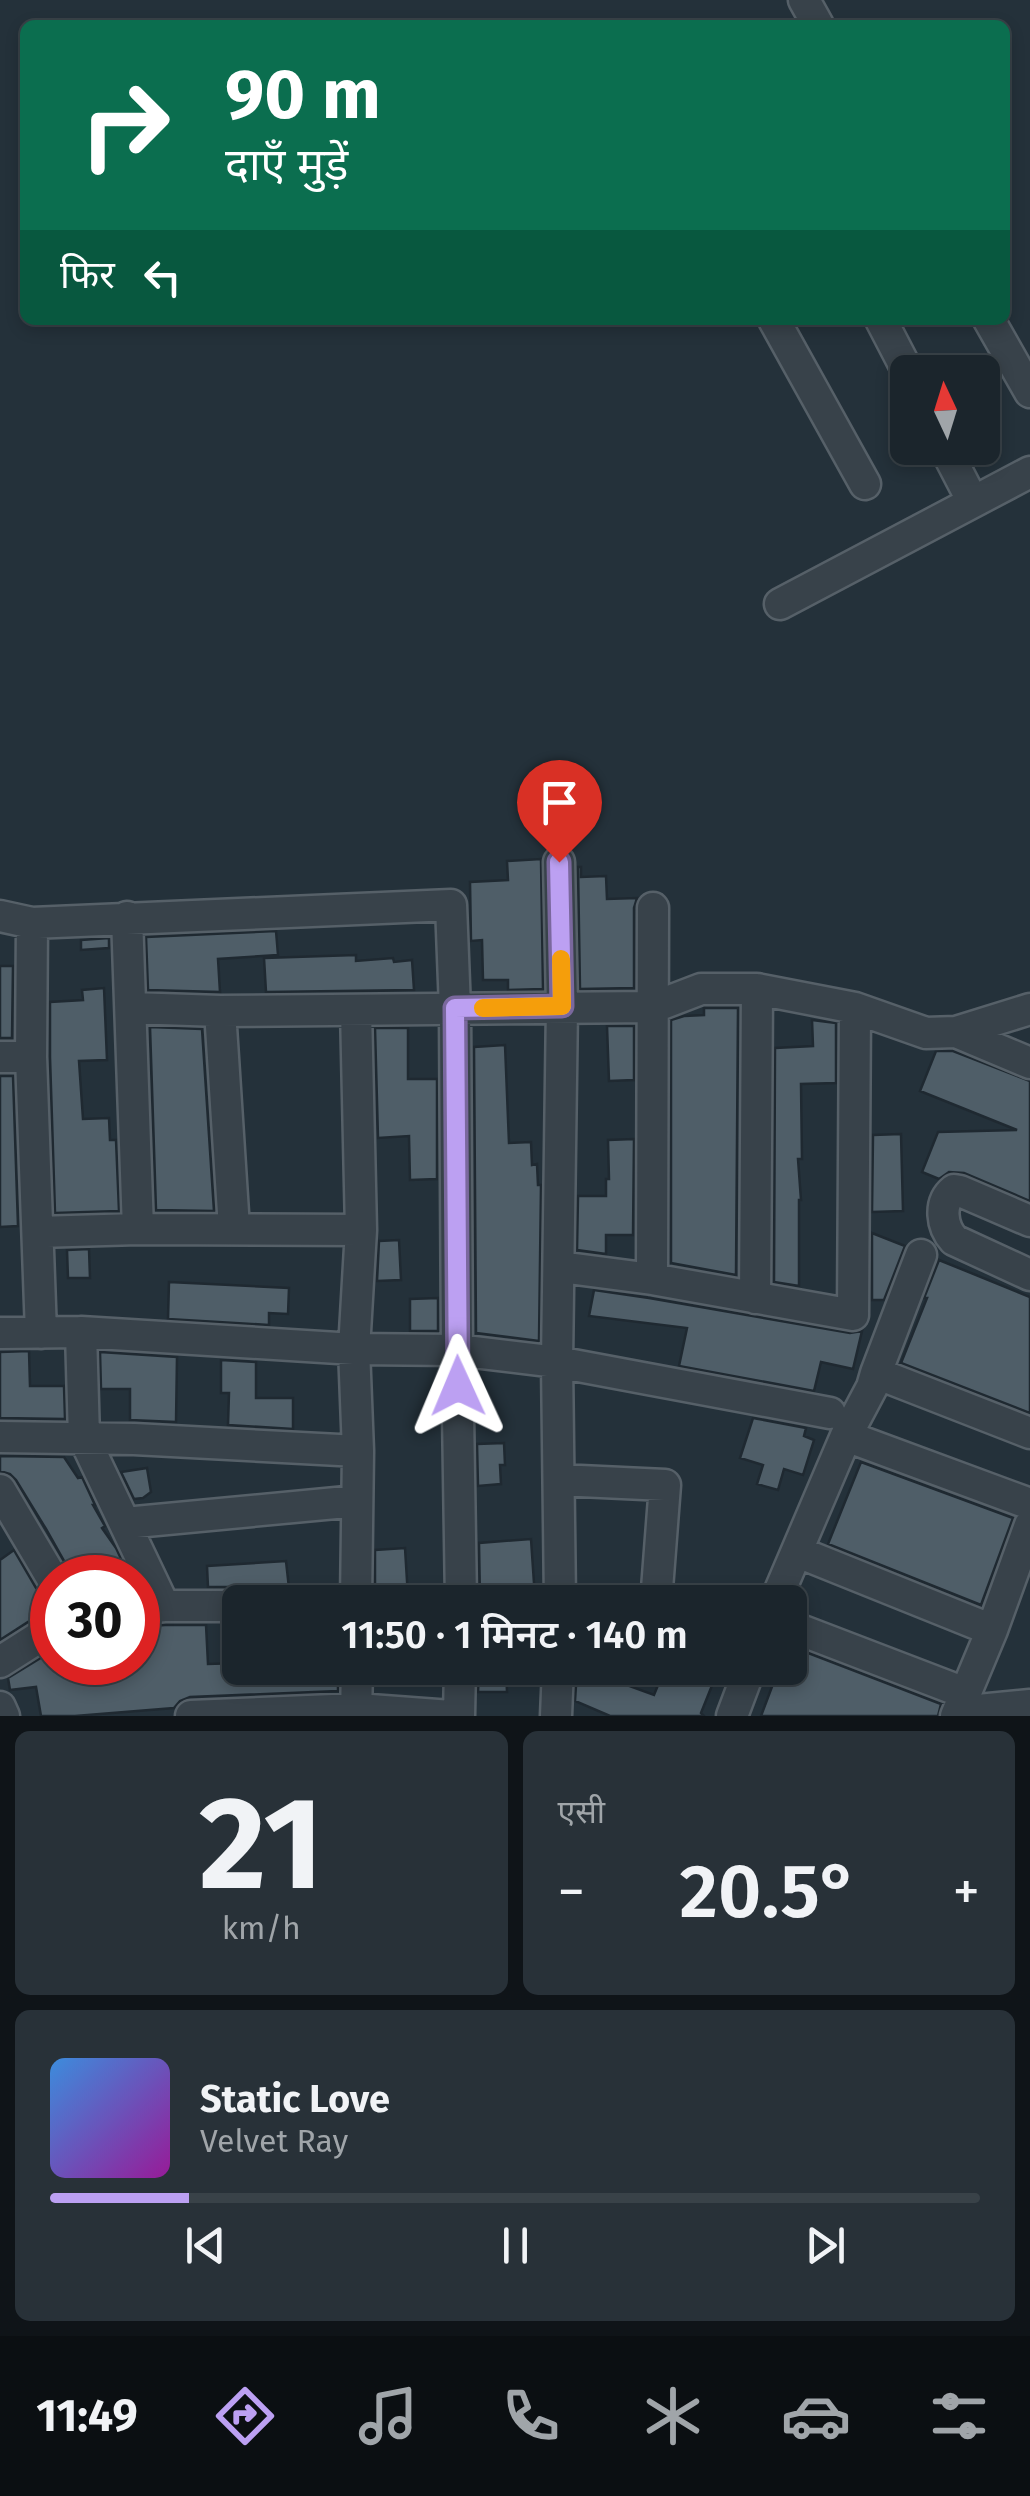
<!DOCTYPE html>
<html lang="hi">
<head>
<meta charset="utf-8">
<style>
  body { margin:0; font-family:"Fira Sans","Noto Sans Devanagari",sans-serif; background:#283138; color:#f1f3f6; height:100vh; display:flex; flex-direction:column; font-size:38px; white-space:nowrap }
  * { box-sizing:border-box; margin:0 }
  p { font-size:32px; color:#a0a5a9 }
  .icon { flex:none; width:55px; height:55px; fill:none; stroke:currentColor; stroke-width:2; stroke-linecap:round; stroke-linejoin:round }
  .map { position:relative; height:1716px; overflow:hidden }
  .side { display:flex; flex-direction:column; gap:15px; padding:15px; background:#0f1418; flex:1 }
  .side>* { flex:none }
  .top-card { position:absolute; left:20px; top:20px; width:990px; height:305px; border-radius:15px; box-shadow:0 5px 15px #0003,0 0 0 2px #394248; background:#0b6e4f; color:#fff; overflow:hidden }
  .needle { width:65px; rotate:356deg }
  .tools { position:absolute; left:890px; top:355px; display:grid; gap:20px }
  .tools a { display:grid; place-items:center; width:110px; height:110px; border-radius:15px; background:#1b252c; box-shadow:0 5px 15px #0003,0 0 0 2px #394248; font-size:50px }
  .speed { position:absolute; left:30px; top:1555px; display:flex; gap:20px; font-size:50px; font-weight:700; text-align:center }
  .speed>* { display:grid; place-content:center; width:130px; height:130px; border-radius:50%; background:#1b252c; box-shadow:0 5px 15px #0003,0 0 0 2px #394248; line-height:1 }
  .speed .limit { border:15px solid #d22; background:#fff; color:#111 }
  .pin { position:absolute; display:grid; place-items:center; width:85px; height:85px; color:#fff; margin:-102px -42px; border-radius:50% 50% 50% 0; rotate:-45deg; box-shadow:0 0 10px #0007 }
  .pin .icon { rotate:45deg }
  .me { position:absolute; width:110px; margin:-55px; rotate:359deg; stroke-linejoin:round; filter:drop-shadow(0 0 8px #0008) }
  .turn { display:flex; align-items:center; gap:35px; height:210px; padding:0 40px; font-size:45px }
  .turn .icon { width:130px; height:130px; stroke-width:2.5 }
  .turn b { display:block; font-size:70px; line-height:85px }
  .then { display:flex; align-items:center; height:95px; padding:0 40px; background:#0003; gap:20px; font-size:38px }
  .big { font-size:75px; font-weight:600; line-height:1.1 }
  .side .tile { flex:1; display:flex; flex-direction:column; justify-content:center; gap:15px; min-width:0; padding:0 35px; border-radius:15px; background:#283138 }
  .side .dial { align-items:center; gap:0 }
  .dial b { font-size:130px; line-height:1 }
  .song { display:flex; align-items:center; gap:30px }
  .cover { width:120px; height:120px; border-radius:15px; background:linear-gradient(135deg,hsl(210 70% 55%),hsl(300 70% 35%)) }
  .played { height:10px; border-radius:5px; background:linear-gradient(90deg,#bca0f2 15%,#394248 15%) }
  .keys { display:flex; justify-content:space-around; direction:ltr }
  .heat { display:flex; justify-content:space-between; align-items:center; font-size:55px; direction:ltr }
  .side .tiles { flex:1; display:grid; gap:15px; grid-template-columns:1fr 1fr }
  .tile:last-child { grid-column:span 2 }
  .trip { position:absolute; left:222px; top:1585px; width:585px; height:100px; border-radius:15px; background:#1b252c; box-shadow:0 5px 15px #0003,0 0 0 2px #394248; font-weight:600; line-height:100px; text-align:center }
  .tab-bar { display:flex; height:160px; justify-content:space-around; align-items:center; background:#0b0f12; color:#a0a5a9 }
  .tab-bar .icon { width:70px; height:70px }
  .tab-bar .selected { color:#bca0f2 }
  .tab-bar b { font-size:45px; color:#f1f3f6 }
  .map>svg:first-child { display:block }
  .building { fill:#4f5e68; stroke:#1f2931; stroke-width:2.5 }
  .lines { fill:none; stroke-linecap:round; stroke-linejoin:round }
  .minor-casing { stroke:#566068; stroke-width:35 }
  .minor { stroke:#38424a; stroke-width:30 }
  .route-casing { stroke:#7a689d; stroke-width:25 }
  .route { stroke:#bca0f2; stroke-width:18 }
  .slow { stroke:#f59e0b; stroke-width:18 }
</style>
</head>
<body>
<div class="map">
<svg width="1030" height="1716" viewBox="0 0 1030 1716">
  <rect width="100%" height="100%" fill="#24313a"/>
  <path class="building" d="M541 859 543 989 508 990V980H483L482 940 471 941 470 882 508 880 507 861Z
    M578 867H581V877L606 876 607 899 637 898 634 908V988L580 989Z
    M276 931 278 955 218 959 220 992 148 990 146 937Z
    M109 938V948L81 950V940Z
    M356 955V961L393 958 394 962 412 960 414 990 266 992 264 958Z
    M0 966H13L12 1038H0Z
    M104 988 107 1060 79 1061 83 1119 109 1118 110 1140H116L119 1211 55 1213 50 1057V1002L83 1000 82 990Z
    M704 1008H738L736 1275 671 1263V1020L684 1016 704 1015Z
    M812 1020 836 1023V1083L801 1084 802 1159H798L801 1200H799V1286L774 1282 775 1048 813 1046Z
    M607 1026H634V1080L609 1081Z
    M150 1027 202 1029 214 1211 156 1210Z
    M375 1028H408V1079H437V1179L410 1180 409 1136 378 1138Z
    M505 1045 509 1143 531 1142 532 1165 537 1164 538 1185H541L539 1341 476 1333 474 1047Z
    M936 1051H953L1030 1081V1201L964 1173 949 1172 939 1179 922 1172 938 1132 1017 1130 920 1091Z
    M0 1076H13L18 1226 0 1227Z
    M901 1134 903 1211 872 1212 873 1135Z
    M634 1139 633 1235H606V1254L577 1250 578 1196H606V1179H609L608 1140Z
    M872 1233 905 1246 884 1300H872Z
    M399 1240 401 1280 377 1281 379 1241Z
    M89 1249 90 1278H68L67 1250Z
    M939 1260 1030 1297V1413L901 1363 927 1298H924Z
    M169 1282 289 1288 288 1314 269 1313V1325L168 1319Z
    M594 1290 649 1298 850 1333 862 1331 853 1369 821 1362 814 1391 679 1366 687 1328 589 1316Z
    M438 1298V1331H410V1299Z
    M29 1351 30 1386H64L65 1419 0 1418V1352Z
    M100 1352 177 1357 176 1422 130 1420V1389H101Z
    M221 1360 256 1362V1398H293V1429L228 1425 229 1393H221Z
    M753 1418 806 1428 804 1436 814 1440 803 1475 784 1469 778 1490 757 1484 763 1465 740 1458Z
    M504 1443 505 1465H500L501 1484 478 1486 477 1444Z
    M0 1456 64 1457 78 1478 82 1477 95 1505H93L105 1526 102 1528 116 1548 130 1578H71L68 1568 46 1529 16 1480 10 1474 0 1471Z
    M861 1462 1013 1518 981 1605 828 1544Z
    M147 1468 151 1492 143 1498 134 1499 121 1472Z
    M531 1539 535 1598 480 1600 479 1543Z
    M405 1548 408 1597 375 1599V1550Z
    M14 1550 36 1588 44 1595 52 1597V1610L42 1613 0 1640V1560Z
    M286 1561 289 1588 251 1591 240 1587H208L207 1566Z
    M165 1625H206L208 1664 240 1663V1668H338V1691L190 1697 180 1701 174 1708 75 1716H41L36 1687 10 1690 8 1678 52 1651V1662H138V1627Z
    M790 1646 941 1704 938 1716H761L779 1668H790Z
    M479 1668H506L507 1692H478Z
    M665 1668H719L701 1713 704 1716H610L575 1701 576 1685 583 1669 654 1695Z"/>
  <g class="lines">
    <defs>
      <path id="minor" d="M804 0 818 25
        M774 320 865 484
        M881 320 908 372
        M989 320 1030 392
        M945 448 973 502
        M780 604 1030 472
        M559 862 562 1006 557 1362 560 1602
        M0 916 32 923 451 905 455 1009 457 1350 461 1602
        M127 917 138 1229
        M32 923 31 1057 41 1333
        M131 1008 220 1011 654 1007 701 989H757L855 1008 926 1033 956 1032 1030 1009
        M356 1010 361 1230 354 1349 358 1451 356 1602
        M220 1011 234 1228
        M956 1032 1030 1063
        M0 1057H31
        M1030 1221 960 1191 954 1190C938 1203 942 1227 954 1240L1030 1275
        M38 1232 138 1229 361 1230
        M560 1267 652 1279 853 1315 855 1008
        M652 1279 653 908
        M755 1298 757 989
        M81 1332 84 1438 164 1606
        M0 1333 81 1332 354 1349 457 1350 557 1362 830 1413
        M876 1373 921 1255
        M846 1436 1030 1504
        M0 1437 134 1439 358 1451
        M559 1480 665 1485 656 1602
        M0 1490 52 1578
        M125 1523 357 1501
        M798 1552 992 1630
        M775 1602 846 1436 872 1387 876 1373 1030 1433
        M138 1609 164 1606H240
        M790 1626 965 1693
        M0 1662 52 1629
        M0 1707 4 1716
        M958 1712 1030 1705
        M191 1716 357 1709 451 1716
        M356 1716 357 1668
        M459 1716 460 1668
        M556 1716 558 1668
        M732 1716 750 1668
        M956 1716 992 1630 1030 1525"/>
    </defs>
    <use href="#minor" class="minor-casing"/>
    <use href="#minor" class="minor"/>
  </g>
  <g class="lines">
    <defs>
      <path id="route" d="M458 1386 455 1008 562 1006 559 862"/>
    </defs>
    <use href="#route" class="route-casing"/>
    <use href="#route" class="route"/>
    <path class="slow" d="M483 1008 562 1006 561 959"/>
  </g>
</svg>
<div class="tools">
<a><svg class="needle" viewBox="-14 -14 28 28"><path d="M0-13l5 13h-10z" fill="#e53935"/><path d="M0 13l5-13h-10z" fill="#a0a5a9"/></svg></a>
</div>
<div class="speed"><div class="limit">30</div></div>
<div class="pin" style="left:559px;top:862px;background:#d93025"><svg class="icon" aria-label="arrive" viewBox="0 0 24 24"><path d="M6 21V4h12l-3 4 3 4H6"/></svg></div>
<svg class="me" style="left:458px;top:1386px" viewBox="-20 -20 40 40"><path d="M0-17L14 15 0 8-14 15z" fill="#bca0f2" stroke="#fff" stroke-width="4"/></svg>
<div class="trip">11:50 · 1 मिनट · 140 m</div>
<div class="top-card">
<div class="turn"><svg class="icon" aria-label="right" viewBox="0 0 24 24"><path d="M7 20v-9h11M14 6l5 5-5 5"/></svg><div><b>90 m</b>दाएँ मुड़ें</div></div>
<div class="then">फिर<svg class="icon" aria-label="left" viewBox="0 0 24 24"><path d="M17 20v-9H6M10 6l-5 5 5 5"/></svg></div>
</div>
</div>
<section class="side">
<div class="tiles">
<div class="tile dial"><b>21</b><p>km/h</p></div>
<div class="tile"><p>एसी</p>
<div class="heat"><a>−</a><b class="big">20.5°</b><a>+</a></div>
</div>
<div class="tile">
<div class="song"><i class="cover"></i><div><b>Static Love</b><p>Velvet Ray</p></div></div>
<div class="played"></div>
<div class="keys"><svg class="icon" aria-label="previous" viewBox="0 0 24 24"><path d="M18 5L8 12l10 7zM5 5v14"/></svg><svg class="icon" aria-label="pause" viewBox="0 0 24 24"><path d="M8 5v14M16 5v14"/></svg><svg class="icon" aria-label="next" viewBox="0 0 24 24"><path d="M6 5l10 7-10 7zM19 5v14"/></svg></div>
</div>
</div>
</section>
<nav class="tab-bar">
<b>11:49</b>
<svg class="icon selected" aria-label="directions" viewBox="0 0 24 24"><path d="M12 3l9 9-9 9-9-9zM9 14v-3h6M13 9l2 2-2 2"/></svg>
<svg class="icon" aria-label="music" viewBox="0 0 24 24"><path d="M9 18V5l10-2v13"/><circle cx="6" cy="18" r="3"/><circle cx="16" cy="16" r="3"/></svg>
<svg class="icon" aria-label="phone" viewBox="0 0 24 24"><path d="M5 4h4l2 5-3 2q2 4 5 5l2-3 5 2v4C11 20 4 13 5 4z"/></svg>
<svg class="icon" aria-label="climate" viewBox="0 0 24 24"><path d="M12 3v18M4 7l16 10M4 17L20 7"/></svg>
<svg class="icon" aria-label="car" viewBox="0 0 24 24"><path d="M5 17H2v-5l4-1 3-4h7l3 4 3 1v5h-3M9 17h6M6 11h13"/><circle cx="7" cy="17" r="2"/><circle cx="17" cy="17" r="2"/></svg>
<svg class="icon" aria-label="filters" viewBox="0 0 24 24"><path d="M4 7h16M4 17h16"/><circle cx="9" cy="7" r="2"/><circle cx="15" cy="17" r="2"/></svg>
</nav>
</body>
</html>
